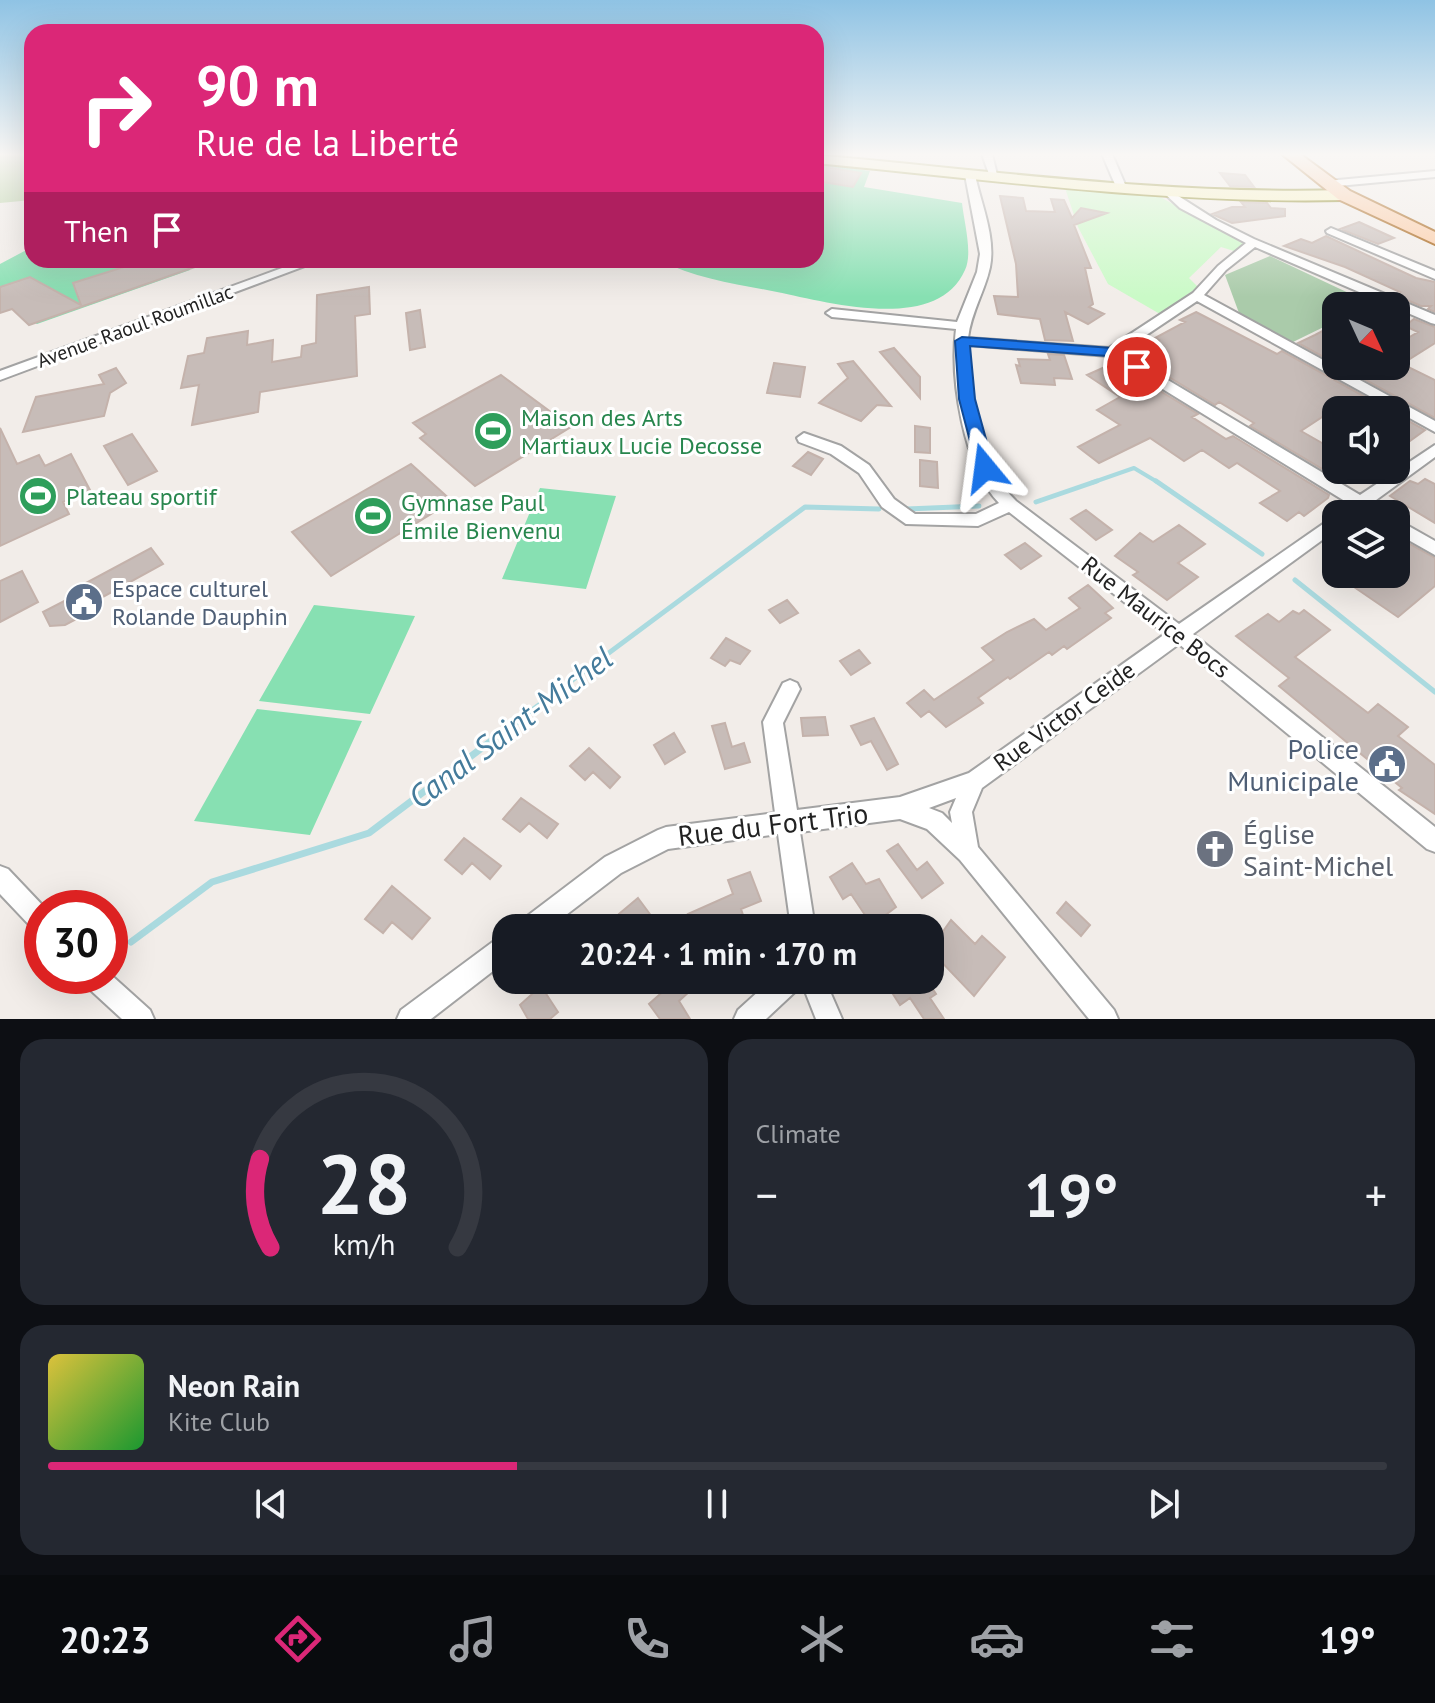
<!DOCTYPE html>
<html lang="en">
<head>
<meta charset="utf-8">
<style>
  body { margin:0; font-family:"PT Sans",sans-serif; background:#242831; color:#f1f3f6; height:100vh; display:flex; flex-direction:column; font-size:30px; white-space:nowrap }
  * { box-sizing:border-box; margin:0 }
  p { font-size:26px; color:#9ea1a6 }
  .icon { flex:none; width:44px; height:44px; fill:none; stroke:currentColor; stroke-width:2; stroke-linecap:round; stroke-linejoin:round }
  .map { position:relative; height:1019px; overflow:hidden }
  .drawer { display:flex; flex-direction:column; gap:20px; padding:20px; background:#0d0f14; flex:1 }
  .drawer>* { flex:none }
  .guide { position:absolute; left:24px; top:24px; width:800px; height:244px; border-radius:24px; box-shadow:0 8px 32px #0002; background:#db2777; color:#fff; overflow:hidden }
  .needle { width:52px; rotate:134deg }
  .buttons { position:absolute; left:1322px; top:292px; display:grid; gap:16px }
  .buttons a { display:grid; place-items:center; width:88px; height:88px; border-radius:16px; background:#171b24; box-shadow:0 8px 32px #0002; font-size:40px }
  .speed { position:absolute; left:24px; top:890px; display:flex; gap:16px; font-size:40px; font-weight:700; text-align:center }
  .speed>* { display:grid; place-content:center; width:104px; height:104px; border-radius:50%; background:#171b24; box-shadow:0 8px 32px #0002; line-height:1 }
  .speed .limit { border:12px solid #d22; background:#fff; color:#111 }
  .pin { position:absolute; display:grid; place-items:center; width:68px; height:68px; color:#fff; margin:-34px; border:4px solid #fff; border-radius:50%; box-shadow:0 2px 8px #0007 }
  .me { position:absolute; width:88px; margin:-44px; rotate:344deg; stroke-linejoin:round; filter:drop-shadow(0 0 6px #0008) }
  .turn { display:flex; align-items:center; gap:28px; height:168px; padding:0 40px; font-size:36px }
  .turn .icon { width:104px; height:104px; stroke-width:2.5 }
  .turn b { display:block; font-size:56px; line-height:68px }
  .then { display:flex; align-items:center; height:76px; padding:0 40px; background:#0003; gap:16px; font-size:30px }
  .big { font-size:60px; font-weight:800; line-height:1.1 }
  .drawer .tile { flex:1; display:flex; flex-direction:column; justify-content:center; gap:12px; min-width:0; padding:0 28px; border-radius:24px; background:#242831 }
  .drawer .dial { align-items:center; gap:0 }
  .dial svg { height:208px; overflow:visible; fill:none; stroke:#363941; stroke-width:7; stroke-linecap:round; text-anchor:middle }
  .dial text { fill:#f1f3f6; stroke:none }
  .song { display:flex; align-items:center; gap:24px }
  .cover { width:96px; height:96px; border-radius:12px; background:linear-gradient(135deg,hsl(50 70% 55%),hsl(130 70% 35%)) }
  .played { height:8px; border-radius:4px; background:linear-gradient(90deg,#db2777 35%,#363941 35%) }
  .keys { display:flex; justify-content:space-around; direction:ltr }
  .heat { display:flex; justify-content:space-between; align-items:center; font-size:44px; direction:ltr }
  .drawer .tiles { flex:1; display:grid; gap:20px; grid-template-columns:1fr 1fr }
  .tile:last-child { grid-column:span 2 }
  .trip { position:absolute; left:492px; top:914px; width:452px; height:80px; border-radius:24px; background:#171b24; box-shadow:0 8px 32px #0002; font-weight:800; line-height:80px; text-align:center }
  .menu { display:flex; height:128px; justify-content:space-around; align-items:center; background:#090b0e; color:#9ea1a6 }
  .menu .icon { width:56px; height:56px }
  .menu .selected { color:#db2777 }
  .menu b { font-size:36px; color:#f1f3f6 }
  .map>svg:first-child { display:block }
  .forest { fill:#b4d19e }
  .cemetery { fill:#aacbaa }
  .park { fill:#cafac7 }
  .pitch { fill:#87e0b2 }
  .lines { fill:none; stroke-linecap:round; stroke-linejoin:round }
  .stream-far3 { stroke:#aadadf; stroke-width:3 }
  .stream-far2 { stroke:#aadadf; stroke-width:4 }
  .stream-far1 { stroke:#aadadf; stroke-width:5 }
  .stream { stroke:#aadadf; stroke-width:7 }
  .building { fill:#c7bcb8; stroke:#c4b2ab; stroke-width:2 }
  .street-casing { stroke:#a3a3a3; stroke-width:4 }
  .secondary-casing { stroke:#7c7905; stroke-width:4 }
  .primary-casing { stroke:#9f5500; stroke-width:4 }
  .street { fill:#fff; fill-rule:evenodd }
  .secondary { fill:#faf5be; fill-rule:evenodd }
  .primary { fill:#fccaa3; fill-rule:evenodd }
  .route { fill:#1a73e8; stroke:#114b97; stroke-width:2 }
  .labels { text-anchor:middle; dominant-baseline:central; stroke-width:6; stroke-linejoin:round; paint-order:stroke }
  .far-street-label { font-size:20px; fill:#222; stroke:#fff }
  .leisure-label { font-size:24px; fill:#27864d; stroke:#fff; text-anchor:start }
  .service-label { font-size:24px; fill:#4e5e75; stroke:#fff; text-anchor:start }
  .street-label { font-size:24px; fill:#222; stroke:#fff }
  .near-service-label { font-size:28px; fill:#4e5e75; stroke:#fff; text-anchor:end }
  .near-street-label { font-size:28px; fill:#222; stroke:#fff }
  .near-worship-label { font-size:28px; fill:#5b616d; stroke:#fff; text-anchor:start }
  .near-water-label { font-size:32px; font-style:italic; fill:#447b9b; stroke:#fff }
</style>
</head>
<body>
<div class="map">
<svg width="1435" height="1019" viewBox="0 0 1435 1019">
  <rect width="100%" height="100%" fill="#f2ede9"/>
  <path class="forest" d="M0 154H32V200L0 203Z"/>
  <path class="cemetery" d="M1270 256 1372 304 1336 306V321L1293 342 1239 313 1225 275Z"/>
  <path class="park" d="M1064 185 1155 194 1244 244 1234 251 1221 247 1189 278 1198 287 1160 314 1108 284 1078 227Z"/>
  <path class="pitch" d="M816 163 870 171 864 187 962 203C964 222 973 253 965 270 937 334 827 302 777 292 737 284 696 279 659 260H816Z
    M32 247V260H200L189 264 190 270 37 324 16 312 0 297V264Z
    M540 488 616 496 586 589 502 579Z
    M314 605 415 616 370 714 259 701Z
    M257 709 362 721 310 835 194 821Z"/>
  <g class="lines">
    <path class="stream-far3" d="M283 260 289 264"/>
    <path class="stream-far2" d="M1091 483 1134 468 1159 483"/>
    <path class="stream-far1" d="M1156 481 1262 554
      M1036 502 1097 481
      M907 509 979 506
      M1295 580 1435 692
      M520 719 805 507 879 509"/>
    <path class="stream" d="M131 942 212 882 369 833 523 717"/>
  </g>
  <path class="building" d="M816 166 826 167 861 173 853 187 816 181Z
    M1220 173 1245 175 1254 187 1230 186Z
    M1000 196 1023 198 1026 211 1055 212 1051 199 1064 200 1072 218 1081 208 1107 213 1074 225 1091 268H1085L1093 304 1089 307 1104 314 1088 324 1065 312 1073 341 1045 340 1040 319 998 314 994 296 1018 297 1016 264Z
    M1241 202 1267 203 1271 208 1285 209V216L1232 223 1212 214 1232 207H1245Z
    M1359 222 1394 238 1378 244 1340 229Z
    M1326 236 1416 278 1435 282V312L1428 309 1431 306H1421L1395 295 1400 292 1345 267 1284 246 1301 239 1312 243Z
    M146 260 209 262 29 325 12 309 0 313V287L30 277 81 305 73 283Z
    M369 287 370 314 355 316 357 376 260 392 258 412 192 425 199 385 181 388 188 356 204 353 207 338 248 331 247 345 273 340 272 362 301 357 302 346 316 343 317 295Z
    M420 310 425 347 410 350 406 313Z
    M1196 312 1277 354 1282 351 1389 410 1336 408 1301 431 1336 451V470H1366L1346 483 1250 426 1254 423 1219 402 1215 405 1131 354 1159 340 1155 338 1185 322 1180 320Z
    M1414 319 1435 327V343L1402 364 1435 380V418L1340 366H1396V345L1418 332 1405 326Z
    M1336 324V364L1298 343 1315 335Z
    M894 348 920 377V398L880 352Z
    M1048 354 1064 355 1072 379 1054 378 1055 385 1021 383 1016 365 1020 366 1018 359 1050 360Z
    M853 361 891 406 877 405 861 421 819 403 848 378 838 364Z
    M774 363 805 367 800 397 767 393Z
    M1114 363 1198 414 1192 417 1226 439 1233 436 1329 495 1328 498 1304 516 1299 512 1287 521 1260 503 1280 491 1237 463 1229 468 1202 450 1184 461 1150 438 1099 463 1078 447 1120 425 1097 410 1120 397 1087 375Z
    M116 368 126 383 110 393 104 416 23 432 36 397 104 384 99 375Z
    M501 375 571 427 475 486 420 438 426 434 413 423Z
    M1396 414 1425 430 1396 451Z
    M915 426 930 428V453L915 452Z
    M0 428 17 464 39 455 45 466 71 454 90 490 63 502 69 514 0 546Z
    M132 434 157 471 128 485 104 446Z
    M808 452 823 459 811 475 793 466Z
    M920 460 937 462 938 488 920 486Z
    M411 464 452 501 331 576 292 532Z
    M1425 479 1435 484V523L1390 496 1410 481 1418 484Z
    M1086 510 1112 530 1096 540 1071 519Z
    M1179 525 1205 544 1178 563 1198 577 1167 600 1133 575 1138 572 1115 556 1140 533 1153 542Z
    M1025 543 1041 556 1021 569 1005 555Z
    M1408 543 1435 558V586L1398 617 1354 587 1370 574H1396V553Z
    M151 548 163 564 79 610 82 616 65 625 50 626 43 612 76 595 73 590Z
    M22 571 38 602 0 622V581Z
    M1088 585 1113 608 1105 613 1111 618 1067 649 1064 646 1052 655 1049 652 1010 679 1008 677 978 698 983 703 946 727 929 711 921 717 907 703 924 690 934 700 994 660 982 648 1007 632 1034 619 1046 630 1080 608 1069 598Z
    M787 600 798 613 780 623 769 610Z
    M1304 610 1330 630 1295 657 1368 713 1378 704 1408 727 1398 736 1435 765V814L1399 790 1402 788 1279 686 1289 678 1236 636 1268 614 1279 622 1293 611 1299 614Z
    M726 638 750 651 740 664 730 660 725 666 711 658Z
    M859 650 870 663 851 675 840 661Z
    M825 717 828 735 803 736 801 718Z
    M874 718 898 764 887 770 871 741 861 745 851 726Z
    M725 723 732 747 744 743 750 762 725 769 712 726Z
    M674 733 685 752 665 764 654 745Z
    M589 748 620 777 610 788 593 772 585 780 570 766Z
    M521 798 558 824 547 838 529 823 520 832 503 819Z
    M464 838 501 866 490 879 472 863 462 874 445 860Z
    M898 844 917 870 927 862 943 883 922 898 887 851Z
    M852 863 866 884 879 879 896 907 879 920 877 916 869 921 851 894 843 899 830 877Z
    M750 872 761 901 741 909 744 918 720 928H697L688 914 733 894 728 880Z
    M392 886 430 918 412 939 392 922 383 933 365 919Z
    M638 898 655 921 647 928H628L619 914Z
    M1066 902 1090 925 1081 936 1057 913Z
    M951 920 975 944 982 936 1005 957 974 996 930 950Z
    M662 980H702L679 1001 690 1019H660L649 1004 667 988Z
    M884 980H919L923 986 928 982 936 994 930 998 944 1019H924L910 998 900 1005Z
    M541 986 558 1012 550 1019H528L520 1005Z"/>
  <g class="lines">
    <defs>
      <path id="street" d="M982 154H992L998 179 990 177Z
        M1102 154H1112L1127 189 1126 191 1117 189Z
        M1435 171V177L1327 187 1322 184 1327 181Z
        M970 172 975 175C981 204 996 237 990 267 985 291 971 312 968 338L1109 348 1193 293 1218 266 1246 243 1180 208 1164 193 1169 190 1216 220 1254 239 1435 315V324L1431 323 1255 247 1226 270 1204 295 1435 421V432L1197 301 1121 352 1360 495 1435 445V457L1372 503 1386 514H1365L1361 511 1357 514H1337L1348 503 1109 356 968 345C969 396 978 464 1016 501L1179 624 1336 515V530L1193 634 1435 827V852L1427 849 1179 644 982 788 972 812 978 847 1114 1010 1118 1019H1089L960 860 927 829 900 819 800 832 815 928H791L778 834 668 849 621 873 549 928H518L522 920 605 857 658 830 666 827 775 813 763 722 783 683 790 680 797 683 800 689 783 723 797 810 900 797 969 773 1165 634 1009 512 978 526 906 524 882 507 859 473 831 454 799 442 797 438 804 433 841 446 869 465 894 499 915 514H976L999 503C963 466 950 379 956 329L832 317 826 313 832 309 957 322 977 272 980 254 965 175ZM956 798 950 812 952 823 942 813 929 808Z
        M1331 228 1435 271V279L1327 233 1326 231Z
        M304 260H321L0 380V371Z
        M1396 519 1435 541V555L1396 533Z
        M0 866 8 869 45 908H42V934L34 930 0 894Z
        M506 934V961L431 1019H397L401 1010 498 938Z
        M110 974 150 1010 154 1019H122L85 985 82 976H110Z
        M771 980H825L842 1019H816L801 981 798 989 766 1019H734L738 1010Z"/>
      <path id="secondary" d="M816 155C992 171 1167 195 1344 190L1352 195 1344 200C1167 204 992 180 816 163Z"/>
      <path id="primary" d="M1282 154H1300L1350 191 1435 232V244L1338 199Z"/>
    </defs>
    <use href="#street" class="street-casing"/>
    <use href="#secondary" class="secondary-casing"/>
    <use href="#primary" class="primary-casing"/>
    <use href="#street" class="street"/>
    <use href="#secondary" class="secondary"/>
    <use href="#primary" class="primary"/>
  </g>
  <linearGradient id="sky" x2="0" y2="1"><stop stop-color="#8fc3e4"/><stop offset="0.52" stop-color="#f9f7f5"/><stop offset="1" stop-color="#f9f7f5" stop-opacity="0"/></linearGradient>
  <rect width="1435" height="297" fill="url(#sky)"/>
  <path class="route" d="M962 337 1112 348 1144 367 1131 371 1108 356 970 346 975 399 994 468 985 475 977 468 959 399 955 341Z"/>
  <defs>
    <symbol id="stadium-disc" viewBox="-11 -11 22 22"><circle r="9.5" fill="#2e9e5b" stroke="#fff"/><path d="M0-5a6.5 5 0 1 0 0 10a6.5 5 0 1 0 0-10ZM-3.5-1.8h7v3.6h-7Z" fill="#fff"/></symbol>
    <symbol id="civic-disc" viewBox="-11 -11 22 22"><circle r="9.5" fill="#5c6f8a" stroke="#fff"/><path d="M-.6-6.5H3V-4.5H.6V-3L4-1V1h2V6H-6V1h2V-1L-.6-3ZM-1.2 2.5V6h2.4V2.5Z" fill="#fff"/></symbol>
    <symbol id="church-disc" viewBox="-11 -11 22 22"><circle r="9.5" fill="#6b7280" stroke="#fff"/><path d="M-1.2-6h2.4v3.5h3.3v2.4h-3.3V6h-2.4V-.1h-3.3v-2.4h3.3Z" fill="#fff"/></symbol>
  </defs>
  <g fill-rule="evenodd">
    <use href="#stadium-disc" x="471" y="409" width="44" height="44"/>
    <use href="#stadium-disc" x="16" y="474" width="44" height="44"/>
    <use href="#stadium-disc" x="351" y="494" width="44" height="44"/>
    <use href="#civic-disc" x="62" y="580" width="44" height="44"/>
    <use href="#civic-disc" x="1365" y="742" width="44" height="44"/>
    <use href="#church-disc" x="1193" y="827" width="44" height="44"/>
  </g>
  <g class="labels">
    <g class="far-street-label">
      <text transform="translate(135 326) rotate(-20)">Avenue Raoul Roumillac</text>
    </g>
    <g class="leisure-label">
      <text x="521" y="417">Maison des Arts<tspan x="521" dy="28">Martiaux Lucie Decosse</tspan></text>
      <text x="66" y="496">Plateau sportif</text>
      <text x="401" y="502">Gymnase Paul<tspan x="401" dy="28">Émile Bienvenu</tspan></text>
    </g>
    <g class="service-label">
      <text x="112" y="588">Espace culturel<tspan x="112" dy="28">Rolande Dauphin</tspan></text>
    </g>
    <g class="street-label">
      <text transform="translate(1156 617) rotate(38)">Rue Maurice Bocs</text>
      <text transform="translate(1064 716) rotate(-36)">Rue Victor Ceide</text>
    </g>
    <g class="near-service-label">
      <text x="1359" y="748">Police<tspan x="1359" dy="32">Municipale</tspan></text>
    </g>
    <g class="near-street-label">
      <text transform="translate(773 824) rotate(-7)">Rue du Fort Trio</text>
    </g>
    <g class="near-worship-label">
      <text x="1243" y="833">Église<tspan x="1243" dy="32">Saint-Michel</tspan></text>
    </g>
    <g class="near-water-label">
      <text transform="translate(510 727) rotate(-37)">Canal Saint-Michel</text>
    </g>
  </g>
</svg>
<div class="buttons">
<a><svg class="needle" viewBox="-14 -14 28 28"><path d="M0-13l5 13h-10z" fill="#e53935"/><path d="M0 13l5-13h-10z" fill="#9ea1a6"/></svg></a>
<a><svg class="icon" aria-label="sound" viewBox="0 0 24 24"><path d="M4 9h4l5-4v14l-5-4H4zM17 9q2 3 0 6"/></svg></a>
<a><svg class="icon" aria-label="layers" viewBox="0 0 24 24"><path d="M12 4l9 5-9 5-9-5zM3 14l9 5 9-5"/></svg></a>
</div>
<div class="speed"><div class="limit">30</div></div>
<div class="pin" style="left:1137px;top:367px;background:#d93025"><svg class="icon" aria-label="arrive" viewBox="0 0 24 24"><path d="M6 21V4h12l-3 4 3 4H6"/></svg></div>
<svg class="me" style="left:985px;top:468px" viewBox="-20 -20 40 40"><path d="M0-17L14 15 0 8-14 15z" fill="#1a73e8" stroke="#fff" stroke-width="4"/></svg>
<div class="trip">20:24 · 1 min · 170 m</div>
<div class="guide">
<div class="turn"><svg class="icon" aria-label="right" viewBox="0 0 24 24"><path d="M7 20v-9h11M14 6l5 5-5 5"/></svg><div><b>90 m</b>Rue de la Liberté</div></div>
<div class="then">Then<svg class="icon" aria-label="arrive" viewBox="0 0 24 24"><path d="M6 21V4h12l-3 4 3 4H6"/></svg></div>
</div>
</div>
<section class="drawer">
<div class="tiles">
<div class="tile dial"><svg viewBox="0 0 100 80">
<path d="M14 69A42 42 0 1 1 86 69"/>
<path d="M14 69A42 42 0 0 1 10 35" stroke="#db2777"/>
<text x="50" y="56" font-size="32" font-weight="700">28</text>
<text x="50" y="72" font-size="11">km/h</text>
</svg></div>
<div class="tile"><p>Climate</p>
<div class="heat"><a>−</a><b class="big">19°</b><a>+</a></div>
</div>
<div class="tile">
<div class="song"><i class="cover"></i><div><b>Neon Rain</b><p>Kite Club</p></div></div>
<div class="played"></div>
<div class="keys"><svg class="icon" aria-label="previous" viewBox="0 0 24 24"><path d="M18 5L8 12l10 7zM5 5v14"/></svg><svg class="icon" aria-label="pause" viewBox="0 0 24 24"><path d="M8 5v14M16 5v14"/></svg><svg class="icon" aria-label="next" viewBox="0 0 24 24"><path d="M6 5l10 7-10 7zM19 5v14"/></svg></div>
</div>
</div>
</section>
<nav class="menu">
<b>20:23</b>
<svg class="icon selected" aria-label="directions" viewBox="0 0 24 24"><path d="M12 3l9 9-9 9-9-9zM9 14v-3h6M13 9l2 2-2 2"/></svg>
<svg class="icon" aria-label="music" viewBox="0 0 24 24"><path d="M9 18V5l10-2v13"/><circle cx="6" cy="18" r="3"/><circle cx="16" cy="16" r="3"/></svg>
<svg class="icon" aria-label="phone" viewBox="0 0 24 24"><path d="M5 4h4l2 5-3 2q2 4 5 5l2-3 5 2v4C11 20 4 13 5 4z"/></svg>
<svg class="icon" aria-label="climate" viewBox="0 0 24 24"><path d="M12 3v18M4 7l16 10M4 17L20 7"/></svg>
<svg class="icon" aria-label="car" viewBox="0 0 24 24"><path d="M5 17H2v-5l4-1 3-4h7l3 4 3 1v5h-3M9 17h6M6 11h13"/><circle cx="7" cy="17" r="2"/><circle cx="17" cy="17" r="2"/></svg>
<svg class="icon" aria-label="filters" viewBox="0 0 24 24"><path d="M4 7h16M4 17h16"/><circle cx="9" cy="7" r="2"/><circle cx="15" cy="17" r="2"/></svg>
<b>19°</b>
</nav>
</body>
</html>
